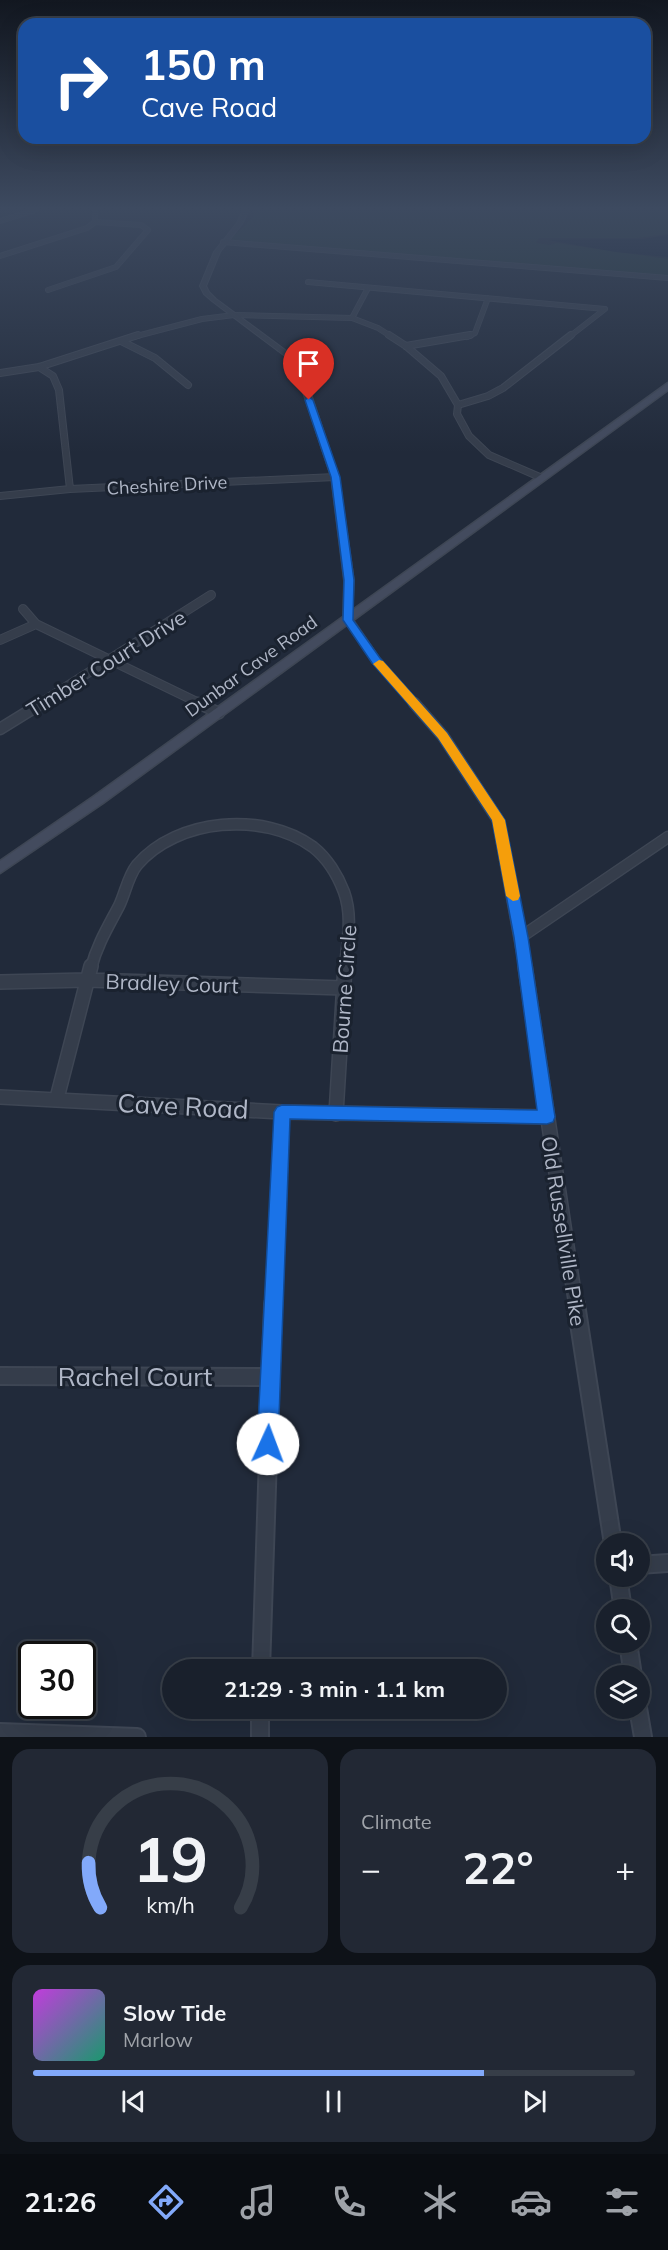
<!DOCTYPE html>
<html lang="en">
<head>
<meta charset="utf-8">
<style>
  body { margin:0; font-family:Mulish,sans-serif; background:#222834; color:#f1f3f6; height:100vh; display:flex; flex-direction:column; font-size:22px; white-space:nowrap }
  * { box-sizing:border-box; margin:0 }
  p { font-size:20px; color:#9fa3a9 }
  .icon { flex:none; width:33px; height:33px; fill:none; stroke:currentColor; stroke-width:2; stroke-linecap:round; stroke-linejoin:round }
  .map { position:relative; height:1737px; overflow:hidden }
  .panel { display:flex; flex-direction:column; gap:12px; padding:12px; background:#0e1218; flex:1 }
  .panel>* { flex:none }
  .top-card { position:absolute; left:18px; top:18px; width:633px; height:126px; border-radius:18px; box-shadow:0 6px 24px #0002,0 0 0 2px #373e48; background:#1a4fa0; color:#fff; overflow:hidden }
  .buttons { position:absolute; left:596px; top:1533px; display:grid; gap:12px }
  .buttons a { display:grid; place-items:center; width:54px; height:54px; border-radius:50%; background:#19202c; box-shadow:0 6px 24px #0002,0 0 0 2px #373e48; font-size:30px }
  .speed { position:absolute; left:18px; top:1641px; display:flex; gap:12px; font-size:30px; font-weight:700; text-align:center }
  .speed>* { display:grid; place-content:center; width:78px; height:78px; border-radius:50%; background:#19202c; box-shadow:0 6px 24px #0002,0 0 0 2px #373e48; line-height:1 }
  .speed .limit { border:3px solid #111; border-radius:9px; background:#fff; color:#111 }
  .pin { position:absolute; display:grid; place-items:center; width:51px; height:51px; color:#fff; margin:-62px -26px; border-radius:50% 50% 50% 0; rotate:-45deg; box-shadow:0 0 6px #0007 }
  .pin .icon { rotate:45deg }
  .me { position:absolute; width:66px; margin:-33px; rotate:2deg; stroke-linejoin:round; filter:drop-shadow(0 0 4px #0008) }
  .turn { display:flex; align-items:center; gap:21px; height:126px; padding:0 24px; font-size:27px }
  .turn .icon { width:78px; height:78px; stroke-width:2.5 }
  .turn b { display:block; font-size:42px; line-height:51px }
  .big { font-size:45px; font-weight:700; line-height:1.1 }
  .panel .tile { flex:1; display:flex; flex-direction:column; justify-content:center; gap:9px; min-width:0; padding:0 21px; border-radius:18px; background:#222834 }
  .panel .dial { align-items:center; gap:0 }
  .dial svg { height:156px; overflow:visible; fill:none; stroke:#373e48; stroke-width:7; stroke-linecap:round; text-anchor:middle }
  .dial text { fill:#f1f3f6; stroke:none }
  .song { display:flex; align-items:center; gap:18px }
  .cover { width:72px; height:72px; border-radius:9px; background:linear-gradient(135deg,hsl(290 70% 55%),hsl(160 70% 35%)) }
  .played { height:6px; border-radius:3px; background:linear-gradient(90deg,#82a9fa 75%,#373e48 75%) }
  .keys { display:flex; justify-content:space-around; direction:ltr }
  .heat { display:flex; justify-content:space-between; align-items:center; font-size:33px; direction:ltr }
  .panel .tiles { flex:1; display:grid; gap:12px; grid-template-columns:1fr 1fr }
  .tile:last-child { grid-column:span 2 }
  .trip { position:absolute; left:162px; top:1659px; width:345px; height:60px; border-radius:30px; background:#19202c; box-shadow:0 6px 24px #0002,0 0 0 2px #373e48; font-weight:700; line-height:60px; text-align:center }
  .menu { display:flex; height:96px; justify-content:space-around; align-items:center; background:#0a0d12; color:#9fa3a9 }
  .menu .icon { width:42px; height:42px }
  .menu .active { color:#82a9fa }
  .menu b { font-size:27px; color:#f1f3f6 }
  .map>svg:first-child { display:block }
  .green { fill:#23373b }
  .water { fill:#152138 }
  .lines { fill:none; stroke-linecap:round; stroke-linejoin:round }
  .minor-far5-casing { stroke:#3e4654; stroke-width:6 }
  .minor-far4-casing { stroke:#3e4654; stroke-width:8 }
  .minor-far3-casing { stroke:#3e4654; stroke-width:10 }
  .minor-far2-casing { stroke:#3e4654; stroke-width:13 }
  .minor-far1-casing { stroke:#3e4654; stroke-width:16 }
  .minor-casing { stroke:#3e4654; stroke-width:20 }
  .tertiary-casing { stroke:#3e4654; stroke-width:2 }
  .secondary-casing { stroke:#3e4654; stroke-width:3 }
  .minor-far5 { stroke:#353d4b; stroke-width:4.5 }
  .minor-far4 { stroke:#353d4b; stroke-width:6 }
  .minor-far3 { stroke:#353d4b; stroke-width:8 }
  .minor-far2 { stroke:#353d4b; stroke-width:10 }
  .minor-far1 { stroke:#353d4b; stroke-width:13 }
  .minor { stroke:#353d4b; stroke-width:16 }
  .tertiary { fill:#353d4b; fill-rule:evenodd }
  .secondary { fill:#434b5e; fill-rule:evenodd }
  .route { fill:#1a73e8; stroke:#114b97; stroke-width:1.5 }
  .slow { fill:#f59e0b }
  .labels { text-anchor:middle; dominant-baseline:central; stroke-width:6; stroke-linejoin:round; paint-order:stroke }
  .far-street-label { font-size:18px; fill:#b0b7c7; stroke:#1a222f }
  .street-label { font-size:21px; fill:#b0b7c7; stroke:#1a222f }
  .near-street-label { font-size:26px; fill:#b0b7c7; stroke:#1a222f }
</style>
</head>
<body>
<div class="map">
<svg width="668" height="1737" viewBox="0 0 668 1737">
  <rect width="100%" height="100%" fill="#212a3a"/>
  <path class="green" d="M253 210H668V234L637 238H539L536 243 550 245 556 243 668 259V276L233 242 230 240 253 217Z"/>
  <path class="water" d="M668 235V257L616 252 548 240 643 239Z"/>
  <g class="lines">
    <defs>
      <path id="minor-far5" d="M0 221 36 210
        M223 242 668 278
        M0 256 87 228 95 222V210
        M308 282 605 309 569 337
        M48 290 116 267 148 230 141 225 95 222
        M352 318 368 288
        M133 337 202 319 234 315 352 318 378 328 392 337
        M467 337 475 333 488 298"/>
      <path id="minor-far4" d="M389 335 406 346 441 376 458 405 457 414 469 436 489 455 542 478
        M121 341 155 358 188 385
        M406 346 470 335
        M39 367 53 376 59 390 70 489
        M0 373 39 367 138 335
        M458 405 488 396 503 388 571 335
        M0 496 70 489 335 477"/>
      <path id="minor-far3" d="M23 609 36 624 201 704
        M348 619 376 660 415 704
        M0 640 36 624
        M39 704 211 595"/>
      <path id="minor-far2" d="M198 703 219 713
        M414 703 443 736 498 820 525 968
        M0 729 42 703
        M521 937 668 837
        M91 968C97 945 108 927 119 906 125 894 128 876 137 865 177 818 264 811 313 847 327 858 338 876 344 892 353 917 347 942 345 968"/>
      <path id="minor-far1" d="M525 966 576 1306
        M0 982 87 980 344 988
        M0 1097 282 1112 547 1117
        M57 1098 91 966
        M336 1114 345 966
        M273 1306 282 1112"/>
      <path id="minor" d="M576 1304 613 1544
        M0 1376 270 1377
        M639 1565 668 1563
        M618 1576 623 1610
        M628 1642 633 1676
        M261 1670 273 1304
        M260 1708V1737
        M638 1708 643 1737
        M0 1732 137 1737"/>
      <path id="tertiary" d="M243 210H249L242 224 220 252 206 286 209 292 216 299 300 361 339 477 354 581 352 621 348 622 343 619 344 581 331 477 293 362 212 301 204 294 200 286 214 252 237 223Z"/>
      <path id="secondary" d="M668 383V390L103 803 0 873V861L93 797Z"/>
    </defs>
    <use href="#minor-far5" class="minor-far5-casing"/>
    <use href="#minor-far4" class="minor-far4-casing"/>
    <use href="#minor-far3" class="minor-far3-casing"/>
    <use href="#minor-far2" class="minor-far2-casing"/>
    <use href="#minor-far1" class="minor-far1-casing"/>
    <use href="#minor" class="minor-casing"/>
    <use href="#tertiary" class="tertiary-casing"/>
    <use href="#secondary" class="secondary-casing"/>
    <use href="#minor-far5" class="minor-far5"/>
    <use href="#minor-far4" class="minor-far4"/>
    <use href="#minor-far3" class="minor-far3"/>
    <use href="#minor-far2" class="minor-far2"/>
    <use href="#minor-far1" class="minor-far1"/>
    <use href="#minor" class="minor"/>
    <use href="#tertiary" class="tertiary"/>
    <use href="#secondary" class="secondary"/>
  </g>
  <linearGradient id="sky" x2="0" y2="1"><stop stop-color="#121720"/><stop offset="0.46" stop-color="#3d4a60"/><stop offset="1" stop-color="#3d4a60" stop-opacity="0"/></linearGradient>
  <rect width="668" height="453" fill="url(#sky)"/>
  <path class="route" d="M309 397 313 400 340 477 354 580 353 620 380 658 447 733 505 820 528 937 555 1117 553 1122 547 1124 290 1119 278 1444 275 1452 268 1455 260 1452 257 1444 274 1112 277 1107 282 1105 537 1110 514 937 492 820 438 738 372 663 343 620 344 580 331 477 305 400Z"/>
  <path class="slow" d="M379 660 383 661 447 733 505 820 520 896 518 900 513 901 506 896 492 820 438 738 375 666 373 664Z"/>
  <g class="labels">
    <g class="far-street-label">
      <text transform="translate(167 485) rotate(-3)">Cheshire Drive</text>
      <text transform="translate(251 666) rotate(-36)">Dunbar Cave Road</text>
    </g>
    <g class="street-label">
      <text transform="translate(106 663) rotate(-32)">Timber Court Drive</text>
      <text transform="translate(172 983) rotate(2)">Bradley Court</text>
      <text transform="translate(344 989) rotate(-86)">Bourne Circle</text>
      <text transform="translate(564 1231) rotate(81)">Old Russellville Pike</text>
    </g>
    <g class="near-street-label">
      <text transform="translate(183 1106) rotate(3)">Cave Road</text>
      <text x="135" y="1376">Rachel Court</text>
    </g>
  </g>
</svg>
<div class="buttons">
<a><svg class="icon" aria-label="sound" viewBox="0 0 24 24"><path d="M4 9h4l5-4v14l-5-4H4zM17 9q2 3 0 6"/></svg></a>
<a><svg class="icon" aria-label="search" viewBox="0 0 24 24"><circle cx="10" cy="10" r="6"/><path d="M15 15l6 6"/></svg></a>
<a><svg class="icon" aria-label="layers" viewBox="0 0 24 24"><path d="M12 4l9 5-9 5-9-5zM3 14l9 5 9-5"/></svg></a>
</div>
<div class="speed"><div class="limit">30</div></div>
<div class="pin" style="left:309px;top:400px;background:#d93025"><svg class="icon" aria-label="arrive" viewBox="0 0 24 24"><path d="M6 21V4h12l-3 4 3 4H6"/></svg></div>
<svg class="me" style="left:268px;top:1444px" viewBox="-20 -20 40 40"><circle r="19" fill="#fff"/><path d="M0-13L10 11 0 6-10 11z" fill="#1a73e8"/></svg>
<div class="trip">21:29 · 3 min · 1.1 km</div>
<div class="top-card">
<div class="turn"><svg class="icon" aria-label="right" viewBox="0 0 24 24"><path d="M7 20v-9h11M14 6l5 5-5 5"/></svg><div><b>150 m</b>Cave Road</div></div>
</div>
</div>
<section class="panel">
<div class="tiles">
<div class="tile dial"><svg viewBox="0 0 100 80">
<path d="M14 69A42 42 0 1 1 86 69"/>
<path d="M14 69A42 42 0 0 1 8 46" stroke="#82a9fa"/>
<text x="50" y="56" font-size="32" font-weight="700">19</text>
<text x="50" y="72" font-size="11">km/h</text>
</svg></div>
<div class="tile"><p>Climate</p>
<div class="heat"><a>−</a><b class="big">22°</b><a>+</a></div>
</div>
<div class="tile">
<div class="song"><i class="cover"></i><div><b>Slow Tide</b><p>Marlow</p></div></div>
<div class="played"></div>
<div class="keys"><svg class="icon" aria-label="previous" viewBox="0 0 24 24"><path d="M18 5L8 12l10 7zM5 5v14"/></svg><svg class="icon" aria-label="pause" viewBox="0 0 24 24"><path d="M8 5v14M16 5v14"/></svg><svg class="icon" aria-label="next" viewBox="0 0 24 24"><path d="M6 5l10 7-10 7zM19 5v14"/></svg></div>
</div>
</div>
</section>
<nav class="menu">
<b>21:26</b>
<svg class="icon active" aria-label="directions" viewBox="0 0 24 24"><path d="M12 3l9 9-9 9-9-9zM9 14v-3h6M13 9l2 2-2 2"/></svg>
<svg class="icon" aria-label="music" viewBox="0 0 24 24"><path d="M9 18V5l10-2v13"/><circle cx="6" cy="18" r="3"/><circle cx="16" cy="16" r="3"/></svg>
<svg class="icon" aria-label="phone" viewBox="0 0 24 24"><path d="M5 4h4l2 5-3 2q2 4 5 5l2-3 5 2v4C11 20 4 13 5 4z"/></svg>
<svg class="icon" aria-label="climate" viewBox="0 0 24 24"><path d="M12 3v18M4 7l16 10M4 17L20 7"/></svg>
<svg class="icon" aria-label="car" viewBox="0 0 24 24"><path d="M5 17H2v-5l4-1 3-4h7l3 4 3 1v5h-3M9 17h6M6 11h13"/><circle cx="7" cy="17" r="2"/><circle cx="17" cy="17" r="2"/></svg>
<svg class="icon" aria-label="filters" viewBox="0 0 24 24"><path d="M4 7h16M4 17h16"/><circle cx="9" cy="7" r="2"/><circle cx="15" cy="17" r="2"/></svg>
</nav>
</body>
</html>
